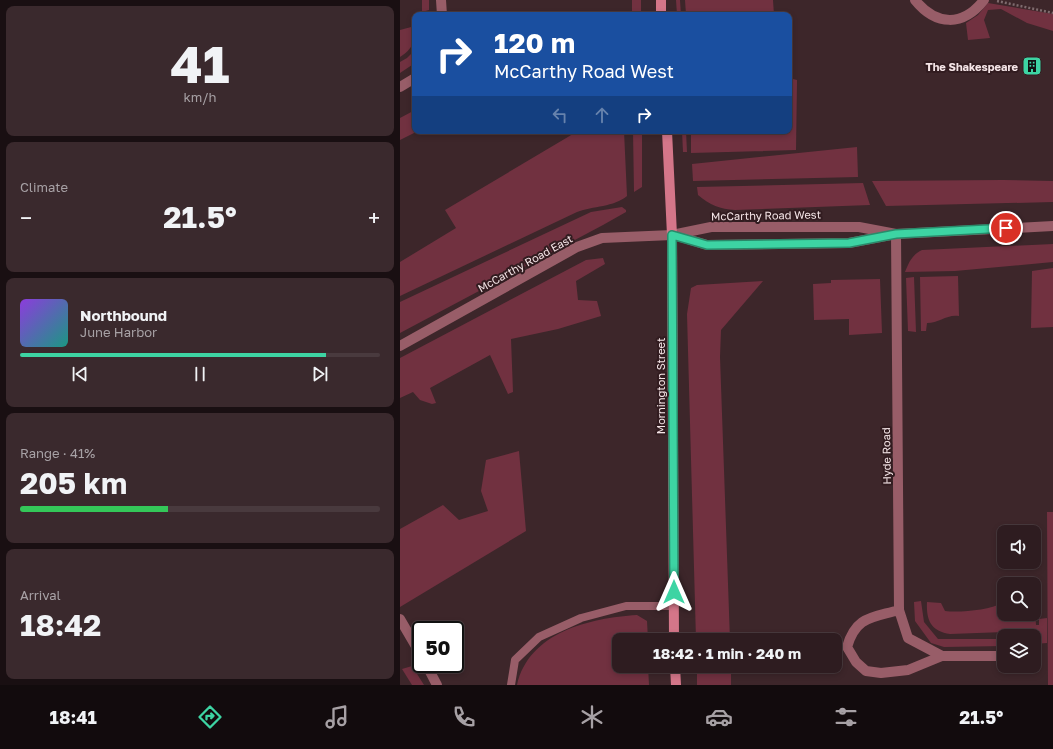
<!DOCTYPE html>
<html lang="en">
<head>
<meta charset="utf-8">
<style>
  body { margin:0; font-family:"Golos Text",sans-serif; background:#3a292d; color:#f1f3f6; height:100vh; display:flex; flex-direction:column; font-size:15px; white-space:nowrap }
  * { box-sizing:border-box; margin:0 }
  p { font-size:13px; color:#a7a1a5 }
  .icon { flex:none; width:22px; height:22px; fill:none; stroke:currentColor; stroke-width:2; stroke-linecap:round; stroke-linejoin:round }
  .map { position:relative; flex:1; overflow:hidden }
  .panel { display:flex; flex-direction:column; gap:6px; padding:6px; background:#190f12; width:400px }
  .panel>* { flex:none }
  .banner { position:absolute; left:12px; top:12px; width:380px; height:122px; border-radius:8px; box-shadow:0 2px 6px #0003,0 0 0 1px #493a3e; background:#1a4fa0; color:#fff; overflow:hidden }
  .controls { position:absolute; left:597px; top:525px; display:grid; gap:8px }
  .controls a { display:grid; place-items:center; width:44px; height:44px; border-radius:8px; background:#2e1c20; box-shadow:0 2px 6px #0003,0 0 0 1px #493a3e; font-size:20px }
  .speed { position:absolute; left:12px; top:621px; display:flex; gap:8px; font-size:20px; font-weight:700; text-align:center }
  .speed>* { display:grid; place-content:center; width:52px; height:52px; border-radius:50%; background:#2e1c20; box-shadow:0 2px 6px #0003,0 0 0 1px #493a3e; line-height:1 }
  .speed .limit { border:2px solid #111; border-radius:6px; background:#fff; color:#111 }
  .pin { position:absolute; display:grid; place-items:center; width:34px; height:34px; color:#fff; margin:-17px; border:2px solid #fff; border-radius:50%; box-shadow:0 1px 4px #0007 }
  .me { position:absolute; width:44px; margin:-22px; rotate:0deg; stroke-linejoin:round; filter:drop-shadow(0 0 3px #0008) }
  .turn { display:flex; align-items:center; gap:14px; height:84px; padding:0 16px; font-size:18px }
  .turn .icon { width:52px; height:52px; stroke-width:2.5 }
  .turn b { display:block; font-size:28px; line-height:34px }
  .lanes { display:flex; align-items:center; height:38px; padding:0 16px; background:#0003; justify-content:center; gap:20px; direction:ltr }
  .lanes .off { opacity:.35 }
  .big { font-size:30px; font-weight:700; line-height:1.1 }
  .panel .card { flex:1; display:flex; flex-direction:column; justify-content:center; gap:6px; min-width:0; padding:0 14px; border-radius:8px; background:#3a292d }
  .panel .dial { align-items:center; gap:0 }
  .dial b { font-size:52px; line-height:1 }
  .song { display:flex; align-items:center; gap:12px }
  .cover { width:48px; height:48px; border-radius:6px; background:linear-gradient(135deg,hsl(270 70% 55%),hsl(170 70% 35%)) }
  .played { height:4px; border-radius:2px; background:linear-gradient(90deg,#3dd4a3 85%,#493a3e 85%) }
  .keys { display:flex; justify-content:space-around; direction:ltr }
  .heat { display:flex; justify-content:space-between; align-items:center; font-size:22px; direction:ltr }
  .charge { height:6px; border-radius:3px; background:linear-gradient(90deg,#34c759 41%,#493a3e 0) }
  .trip { position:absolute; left:212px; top:633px; width:230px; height:40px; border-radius:8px; background:#2e1c20; box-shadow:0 2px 6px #0003,0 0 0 1px #493a3e; font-weight:700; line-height:40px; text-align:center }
  .dock { display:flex; height:64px; justify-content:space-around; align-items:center; background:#120b0d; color:#a7a1a5 }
  .dock .icon { width:28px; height:28px }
  .dock .on { color:#3dd4a3 }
  .dock b { font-size:18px; color:#f1f3f6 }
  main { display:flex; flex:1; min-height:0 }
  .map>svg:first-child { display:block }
  .green { fill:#713140 }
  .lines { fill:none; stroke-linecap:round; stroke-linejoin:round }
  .path { stroke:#7f6b6e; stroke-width:2.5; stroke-dasharray:2 2; stroke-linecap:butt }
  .service { stroke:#985d68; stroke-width:8 }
  .minor { stroke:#985d68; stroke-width:10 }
  .tertiary { stroke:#985d68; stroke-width:10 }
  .secondary { stroke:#d47689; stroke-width:10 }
  .route-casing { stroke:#288a6a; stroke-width:10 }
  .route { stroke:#3dd4a3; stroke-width:7 }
  .labels { text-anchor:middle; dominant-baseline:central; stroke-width:4; stroke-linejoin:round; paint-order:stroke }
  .poi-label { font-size:11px; font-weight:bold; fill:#f4e4e6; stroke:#321c20; text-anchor:end }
  .street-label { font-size:11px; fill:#f4e4e6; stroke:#321c20 }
</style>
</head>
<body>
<main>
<section class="panel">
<div class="card dial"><b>41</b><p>km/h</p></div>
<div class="card"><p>Climate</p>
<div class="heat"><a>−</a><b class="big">21.5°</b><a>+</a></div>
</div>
<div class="card">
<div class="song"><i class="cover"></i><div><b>Northbound</b><p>June Harbor</p></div></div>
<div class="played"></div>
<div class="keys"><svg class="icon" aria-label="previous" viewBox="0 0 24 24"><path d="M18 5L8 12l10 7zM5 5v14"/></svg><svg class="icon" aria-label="pause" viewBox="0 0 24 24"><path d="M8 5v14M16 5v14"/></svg><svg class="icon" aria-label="next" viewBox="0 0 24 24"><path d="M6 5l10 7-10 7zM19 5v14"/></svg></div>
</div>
<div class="card"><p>Range · 41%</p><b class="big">205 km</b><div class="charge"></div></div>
<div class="card"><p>Arrival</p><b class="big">18:42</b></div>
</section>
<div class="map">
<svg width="653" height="685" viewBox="0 0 653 685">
  <rect width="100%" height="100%" fill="#3d262a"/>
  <path class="green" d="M22 0H29V10L22 12Z
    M232 0H241V15H232Z
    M276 0H280L281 15H277Z
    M285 0H373L374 15H286Z
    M588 3 653 14V31L627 23 601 9 588 10 584 20 590 38 568 40 566 23 578 15Z
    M15 26C15 41 13 49 0 57V30Z
    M15 50V63L0 73V62L7 58Z
    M389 78 397 80 396 150 291 153V131H389Z
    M15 110V131H18L0 140V118Z
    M178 131H224L227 196C214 207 193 206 177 212L0 296V262L56 228 45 210Z
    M233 131 242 132V187L234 192Z
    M282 131H286L287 152H283Z
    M457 147 458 177 293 181 292 164Z
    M603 180 653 181V202L486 206 472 181Z
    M463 183 470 205 335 210C320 209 310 205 298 195L297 187Z
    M222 207 226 210V212L203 225 0 333V302L191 212Z
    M653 244V262L555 271 505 272C509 262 512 255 522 250Z
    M203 258 205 264 176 281 178 300 197 301 201 316 158 329 111 339 113 392 108 394 90 355 30 388 36 403 32 404 20 400 13 392 0 398V358L186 260Z
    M653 268V327L631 328 632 271Z
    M558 276 559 316C547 314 539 323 527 323L526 331H521L520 277Z
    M514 277 516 332 508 331 506 278Z
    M480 279 482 333 449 335V319L414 320 413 284 431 283V280Z
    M363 281 321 330 320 357 330 640H296L287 314 291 288 297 285Z
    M119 451 126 531 0 607V529L43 505 59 520 88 511 81 491 86 460Z
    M647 512H653V685H648Z
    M634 593 636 625H639V619L647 618V643L634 644V636H632L631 631 550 634C531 631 526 620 527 602L541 603 545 611C559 613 590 610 602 603L604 596V614H634Z
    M521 601 524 622 538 639H604V646L544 647 531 643 515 621 514 602Z
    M237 615 247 621 248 640H219V666H248L249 685H117C129 632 190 618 237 615Z
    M12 666 24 685H12L2 669Z
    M297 666H331V685H297Z"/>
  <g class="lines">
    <path class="path" d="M597 1 653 13"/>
    <path class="service" d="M111 685 115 660 139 637 181 618 226 606H274"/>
    <path class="minor" d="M41 0 42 15
      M515 0C536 26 563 27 584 0
      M0 87 15 78
      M496 234 499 610 508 638 542 656
      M499 610C472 618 456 616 447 647L456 662 466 671 481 673 508 670 542 656H604
      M0 619 21 655
      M634 656H636
      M26 664 37 685"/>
    <path class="tertiary" d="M274 235 307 245 449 243 496 234 653 226
      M0 346 177 247 202 238 272 235 311 227H459L496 234"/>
    <path class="secondary" d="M261 0V15
      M267 131 272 235 274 640
      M275 666 276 685"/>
  </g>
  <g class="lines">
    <defs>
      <path id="route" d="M274 592 272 235 307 245 449 243 496 234 606 228"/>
    </defs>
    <use href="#route" class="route-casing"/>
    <use href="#route" class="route"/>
  </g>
  <defs>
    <symbol id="building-square" viewBox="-11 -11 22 22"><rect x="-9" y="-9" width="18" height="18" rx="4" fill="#3dd4a3" stroke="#321c20"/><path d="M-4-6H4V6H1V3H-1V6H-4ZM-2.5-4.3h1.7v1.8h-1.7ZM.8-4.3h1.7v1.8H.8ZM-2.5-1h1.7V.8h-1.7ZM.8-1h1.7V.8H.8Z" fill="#111"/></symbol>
  </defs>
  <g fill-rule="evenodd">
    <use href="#building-square" x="621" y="55" width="22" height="22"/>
  </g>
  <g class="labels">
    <g class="poi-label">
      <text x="618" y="66">The Shakespeare</text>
    </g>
    <g class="street-label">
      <text transform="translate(366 215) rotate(-1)">McCarthy Road West</text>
      <text transform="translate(125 263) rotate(-29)">McCarthy Road East</text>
      <text transform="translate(260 386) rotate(-90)">Mornington Street</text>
      <text transform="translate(486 456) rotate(-91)">Hyde Road</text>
    </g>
  </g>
</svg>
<div class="controls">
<a><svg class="icon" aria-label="sound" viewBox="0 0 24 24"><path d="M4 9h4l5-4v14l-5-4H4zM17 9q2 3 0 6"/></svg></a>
<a><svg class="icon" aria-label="search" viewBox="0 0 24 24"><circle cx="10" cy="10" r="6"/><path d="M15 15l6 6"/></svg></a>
<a><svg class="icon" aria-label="layers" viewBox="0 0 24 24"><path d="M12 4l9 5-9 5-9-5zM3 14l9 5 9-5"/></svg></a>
</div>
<div class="speed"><div class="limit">50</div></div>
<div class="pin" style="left:606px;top:228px;background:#d93025"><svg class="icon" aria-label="arrive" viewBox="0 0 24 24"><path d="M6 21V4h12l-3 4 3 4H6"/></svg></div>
<svg class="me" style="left:274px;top:592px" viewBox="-20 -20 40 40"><path d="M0-17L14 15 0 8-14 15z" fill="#3dd4a3" stroke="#fff" stroke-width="4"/></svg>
<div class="trip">18:42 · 1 min · 240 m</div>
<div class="banner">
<div class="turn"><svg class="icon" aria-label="right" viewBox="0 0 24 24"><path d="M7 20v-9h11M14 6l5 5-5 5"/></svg><div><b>120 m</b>McCarthy Road West</div></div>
<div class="lanes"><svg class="icon off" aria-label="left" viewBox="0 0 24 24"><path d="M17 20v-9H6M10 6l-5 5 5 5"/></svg><svg class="icon off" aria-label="ahead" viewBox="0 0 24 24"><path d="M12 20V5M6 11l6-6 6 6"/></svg><svg class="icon" aria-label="right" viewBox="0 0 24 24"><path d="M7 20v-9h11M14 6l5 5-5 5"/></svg></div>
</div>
</div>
</main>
<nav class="dock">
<b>18:41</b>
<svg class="icon on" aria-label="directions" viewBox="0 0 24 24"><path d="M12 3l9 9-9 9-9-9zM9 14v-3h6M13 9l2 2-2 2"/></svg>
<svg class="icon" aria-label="music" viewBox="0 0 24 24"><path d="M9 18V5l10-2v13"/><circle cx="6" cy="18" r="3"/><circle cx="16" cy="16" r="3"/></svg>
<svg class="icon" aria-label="phone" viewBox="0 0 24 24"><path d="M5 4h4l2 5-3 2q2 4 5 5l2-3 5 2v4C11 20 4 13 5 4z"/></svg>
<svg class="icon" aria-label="climate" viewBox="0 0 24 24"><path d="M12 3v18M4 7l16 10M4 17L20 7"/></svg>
<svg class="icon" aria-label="car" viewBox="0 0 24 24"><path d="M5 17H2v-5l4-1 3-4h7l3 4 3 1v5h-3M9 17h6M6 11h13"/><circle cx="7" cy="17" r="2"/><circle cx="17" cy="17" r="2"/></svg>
<svg class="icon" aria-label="filters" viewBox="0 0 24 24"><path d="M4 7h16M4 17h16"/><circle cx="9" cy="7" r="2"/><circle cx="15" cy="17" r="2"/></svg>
<b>21.5°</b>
</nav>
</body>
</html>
